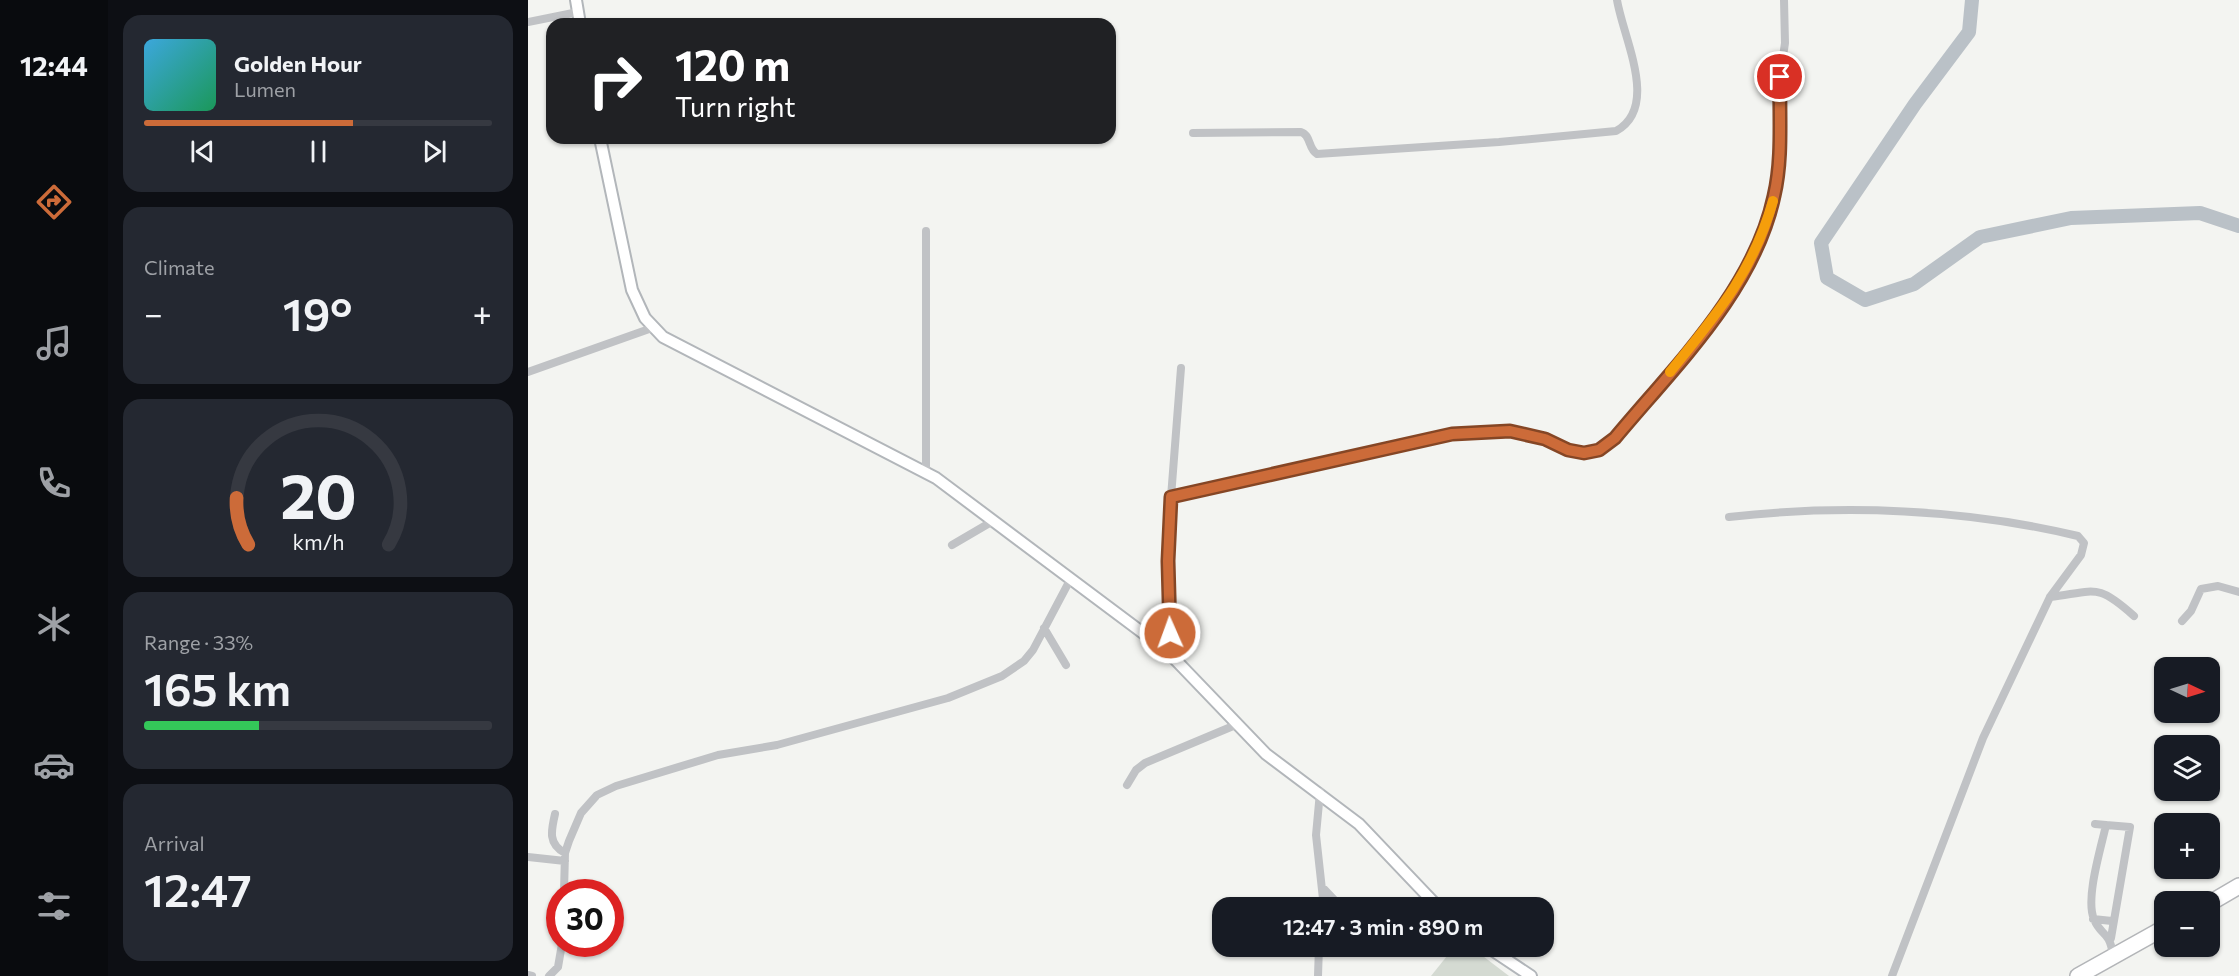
<!DOCTYPE html>
<html lang="en">
<head>
<meta charset="utf-8">
<style>
  body { margin:0; font-family:Commissioner,sans-serif; background:#242831; color:#f1f3f6; height:100vh; display:flex; flex-direction:column; font-size:22px; white-space:nowrap }
  * { box-sizing:border-box; margin:0 }
  p { font-size:20px; color:#9ea1a6 }
  .icon { flex:none; width:33px; height:33px; fill:none; stroke:currentColor; stroke-width:2; stroke-linecap:round; stroke-linejoin:round }
  .map { position:relative; flex:1; overflow:hidden }
  .side { display:flex; flex-direction:column; gap:15px; padding:15px; background:#0d0f14; width:420px }
  .side>* { flex:none }
  .top-card { position:absolute; left:18px; top:18px; width:570px; height:126px; border-radius:18px; box-shadow:0 2px 4px #0004; background:#202124; color:#fff; overflow:hidden }
  .needle { width:39px; rotate:94deg }
  .buttons { position:absolute; left:1626px; top:657px; display:grid; gap:12px }
  .buttons a { display:grid; place-items:center; width:66px; height:66px; border-radius:12px; background:#171b24; box-shadow:0 2px 4px #0004; font-size:30px }
  .speed { position:absolute; left:18px; top:879px; display:flex; gap:12px; font-size:30px; font-weight:700; text-align:center }
  .speed>* { display:grid; place-content:center; width:78px; height:78px; border-radius:50%; background:#171b24; box-shadow:0 2px 4px #0004; line-height:1 }
  .speed .limit { border:9px solid #d22; background:#fff; color:#111 }
  .pin { position:absolute; display:grid; place-items:center; width:51px; height:51px; color:#fff; margin:-26px; border:3px solid #fff; border-radius:50%; box-shadow:0 2px 6px #0007 }
  .me { position:absolute; width:66px; margin:-33px; rotate:358deg; stroke-linejoin:round; filter:drop-shadow(0 0 4px #0008) }
  .turn { display:flex; align-items:center; gap:21px; height:126px; padding:0 30px; font-size:27px }
  .turn .icon { width:78px; height:78px; stroke-width:2.5 }
  .turn b { display:block; font-size:42px; line-height:51px }
  .big { font-size:45px; font-weight:600; line-height:1.1 }
  .side .card { flex:1; display:flex; flex-direction:column; justify-content:center; gap:9px; min-width:0; padding:0 21px; border-radius:18px; background:#242831 }
  .side .dial { align-items:center; gap:0 }
  .dial svg { height:156px; overflow:visible; fill:none; stroke:#363941; stroke-width:7; stroke-linecap:round; text-anchor:middle }
  .dial text { fill:#f1f3f6; stroke:none }
  .song { display:flex; align-items:center; gap:18px }
  .cover { width:72px; height:72px; border-radius:9px; background:linear-gradient(135deg,hsl(200 70% 55%),hsl(150 70% 35%)) }
  .played { height:6px; border-radius:3px; background:linear-gradient(90deg,#cc6b39 60%,#363941 60%) }
  .keys { display:flex; justify-content:space-around; direction:ltr }
  .heat { display:flex; justify-content:space-between; align-items:center; font-size:33px; direction:ltr }
  .charge { height:9px; border-radius:4px; background:linear-gradient(90deg,#34c759 33%,#363941 0) }
  .trip { position:absolute; left:684px; top:897px; width:342px; height:60px; border-radius:18px; background:#171b24; box-shadow:0 2px 4px #0004; font-weight:600; line-height:60px; text-align:center }
  main { display:flex; flex:1; min-height:0 }
  .tab-bar { display:flex; flex-direction:column; width:108px; justify-content:space-around; align-items:center; background:#090b0e; color:#9ea1a6 }
  .tab-bar .icon { width:42px; height:42px }
  .tab-bar .current { color:#cc6b39 }
  .tab-bar b { font-size:27px; color:#f1f3f6 }
  .map>svg:first-child { display:block }
  .green { fill:#d4dad2 }
  .lines { fill:none; stroke-linecap:round; stroke-linejoin:round }
  .river { stroke:#bac1c7; stroke-width:14 }
  .secondary-casing { stroke:#b2b6ba; stroke-width:14 }
  .highway-casing { stroke:#b3b5b8; stroke-width:18 }
  .street { stroke:#c0c2c5; stroke-width:8 }
  .secondary { stroke:#fff; stroke-width:10 }
  .highway { stroke:#fff; stroke-width:15 }
  .route-casing { stroke:#854625; stroke-width:15 }
  .route { stroke:#cc6b39; stroke-width:10 }
  .slow { stroke:#f59e0b; stroke-width:10 }
</style>
</head>
<body>
<main>
<nav class="tab-bar">
<b>12:44</b>
<svg class="icon current" aria-label="directions" viewBox="0 0 24 24"><path d="M12 3l9 9-9 9-9-9zM9 14v-3h6M13 9l2 2-2 2"/></svg>
<svg class="icon" aria-label="music" viewBox="0 0 24 24"><path d="M9 18V5l10-2v13"/><circle cx="6" cy="18" r="3"/><circle cx="16" cy="16" r="3"/></svg>
<svg class="icon" aria-label="phone" viewBox="0 0 24 24"><path d="M5 4h4l2 5-3 2q2 4 5 5l2-3 5 2v4C11 20 4 13 5 4z"/></svg>
<svg class="icon" aria-label="climate" viewBox="0 0 24 24"><path d="M12 3v18M4 7l16 10M4 17L20 7"/></svg>
<svg class="icon" aria-label="car" viewBox="0 0 24 24"><path d="M5 17H2v-5l4-1 3-4h7l3 4 3 1v5h-3M9 17h6M6 11h13"/><circle cx="7" cy="17" r="2"/><circle cx="17" cy="17" r="2"/></svg>
<svg class="icon" aria-label="filters" viewBox="0 0 24 24"><path d="M4 7h16M4 17h16"/><circle cx="9" cy="7" r="2"/><circle cx="15" cy="17" r="2"/></svg>
</nav>
<section class="side">
<div class="card">
<div class="song"><i class="cover"></i><div><b>Golden Hour</b><p>Lumen</p></div></div>
<div class="played"></div>
<div class="keys"><svg class="icon" aria-label="previous" viewBox="0 0 24 24"><path d="M18 5L8 12l10 7zM5 5v14"/></svg><svg class="icon" aria-label="pause" viewBox="0 0 24 24"><path d="M8 5v14M16 5v14"/></svg><svg class="icon" aria-label="next" viewBox="0 0 24 24"><path d="M6 5l10 7-10 7zM19 5v14"/></svg></div>
</div>
<div class="card"><p>Climate</p>
<div class="heat"><a>−</a><b class="big">19°</b><a>+</a></div>
</div>
<div class="card dial"><svg viewBox="0 0 100 80">
<path d="M14 69A42 42 0 1 1 86 69"/>
<path d="M14 69A42 42 0 0 1 8 45" stroke="#cc6b39"/>
<text x="50" y="56" font-size="32" font-weight="700">20</text>
<text x="50" y="72" font-size="11">km/h</text>
</svg></div>
<div class="card"><p>Range · 33%</p><b class="big">165 km</b><div class="charge"></div></div>
<div class="card"><p>Arrival</p><b class="big">12:47</b></div>
</section>
<div class="map">
<svg width="1711" height="976" viewBox="0 0 1711 976">
  <rect width="100%" height="100%" fill="#f3f4f1"/>
  <path class="green" d="M927 946 943 947 981 976H903Z"/>
  <g class="lines">
    <path class="river" d="M1444 0 1441 32 1387 104 1293 243 1299 278 1337 300 1386 284 1452 237 1543 218 1672 213 1711 226"/>
    <defs>
      <path id="secondary" d="M48 0 52 24
        M72 138 104 290 117 318 135 337 408 478 639 651 738 754 831 824 911 908
        M958 946 1003 976"/>
      <path id="highway" d="M1682 903 1711 886
        M1550 976 1636 928"/>
    </defs>
    <use href="#secondary" class="secondary-casing"/>
    <use href="#highway" class="highway-casing"/>
    <path class="street" d="M0 22 50 12
      M665 133 773 132C783 135 780 149 789 154L971 142 1088 131C1132 107 1095 38 1089 0
      M0 372 124 328
      M398 471V231
      M643 497 653 368
      M1201 517C1315 504 1438 509 1550 536L1556 543 1553 555 1522 597 1455 738 1364 976
      M424 545 465 521
      M1522 597C1569 591 1569 583 1606 616
      M1654 621 1663 611 1673 589 1690 586 1711 592
      M516 628 538 665
      M639 651 642 633 640 561 643 497 924 434 982 431 1017 439 1039 450 1056 453 1071 450 1087 438 1191 311 1217 272 1237 230 1249 179 1252 77 1257 43 1256 0
      M599 785 608 770 617 763 710 724
      M792 792 788 835 796 908
      M27 814C23 831 20 844 37 853
      M1567 824 1578 825
      M0 857 37 861
      M796 889 814 908
      M36 892 37 853 41 841 53 813 69 795 88 786 190 755 249 745 420 698 474 676 496 661 505 650 542 580
      M1565 919 1584 921
      M1583 938 1602 827 1578 825C1573 848 1557 899 1566 919 1573 937 1581 929 1585 955
      M0 975 4 976
      M21 976 30 967 34 944
      M790 976 791 946"/>
    <use href="#secondary" class="secondary"/>
    <use href="#highway" class="highway"/>
  </g>
  <g class="lines">
    <defs>
      <path id="route" d="M642 633 640 561 643 497 924 434 982 431 1017 439 1040 450 1056 453 1071 450 1087 438C1147 366 1226 290 1246 196 1255 158 1251 116 1252 77"/>
    </defs>
    <use href="#route" class="route-casing"/>
    <use href="#route" class="route"/>
    <path class="slow" d="M1142 372C1188 315 1224 274 1245 201"/>
  </g>
</svg>
<div class="buttons">
<a><svg class="needle" viewBox="-14 -14 28 28"><path d="M0-13l5 13h-10z" fill="#e53935"/><path d="M0 13l5-13h-10z" fill="#9ea1a6"/></svg></a>
<a><svg class="icon" aria-label="layers" viewBox="0 0 24 24"><path d="M12 4l9 5-9 5-9-5zM3 14l9 5 9-5"/></svg></a>
<a>+</a>
<a>−</a>
</div>
<div class="speed"><div class="limit">30</div></div>
<div class="pin" style="left:1252px;top:77px;background:#d93025"><svg class="icon" aria-label="arrive" viewBox="0 0 24 24"><path d="M6 21V4h12l-3 4 3 4H6"/></svg></div>
<svg class="me" style="left:642px;top:633px" viewBox="-20 -20 40 40"><circle r="17" fill="#cc6b39" stroke="#fff" stroke-width="3"/><path d="M0-11L8 9 0 5-8 9z" fill="#fff"/></svg>
<div class="trip">12:47 · 3 min · 890 m</div>
<div class="top-card">
<div class="turn"><svg class="icon" aria-label="right" viewBox="0 0 24 24"><path d="M7 20v-9h11M14 6l5 5-5 5"/></svg><div><b>120 m</b>Turn right</div></div>
</div>
</div>
</main>
</body>
</html>
